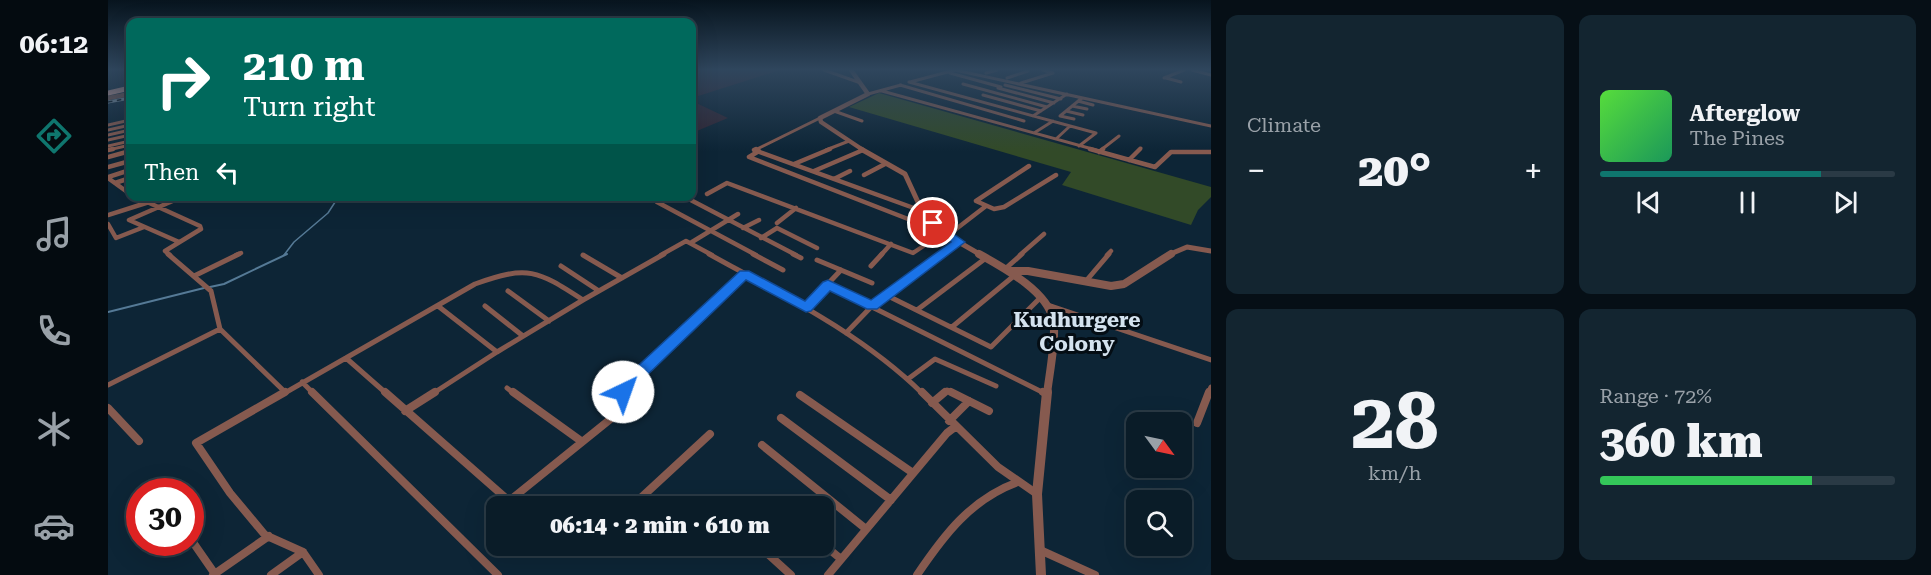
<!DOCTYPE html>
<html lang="en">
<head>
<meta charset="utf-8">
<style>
  body { margin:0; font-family:"Roboto Serif",serif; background:#132530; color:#f1f3f6; height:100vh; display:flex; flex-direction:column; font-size:22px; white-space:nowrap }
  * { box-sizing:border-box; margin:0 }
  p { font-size:20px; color:#99a1a8 }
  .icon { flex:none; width:33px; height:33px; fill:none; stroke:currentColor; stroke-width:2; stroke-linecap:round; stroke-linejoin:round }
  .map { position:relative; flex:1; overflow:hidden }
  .side { display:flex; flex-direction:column; gap:15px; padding:15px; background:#060f16; width:720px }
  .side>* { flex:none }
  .banner { position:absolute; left:18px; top:18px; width:570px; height:183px; border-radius:12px; box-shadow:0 6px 24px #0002,0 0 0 2px #2a3a45; background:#00695c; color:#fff; overflow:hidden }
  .needle { width:39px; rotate:123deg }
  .fabs { position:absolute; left:1018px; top:412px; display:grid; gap:12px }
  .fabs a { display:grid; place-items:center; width:66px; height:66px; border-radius:12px; background:#0a1c28; box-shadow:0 6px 24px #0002,0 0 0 2px #2a3a45; font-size:30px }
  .speed { position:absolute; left:18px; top:478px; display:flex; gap:12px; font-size:30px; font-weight:700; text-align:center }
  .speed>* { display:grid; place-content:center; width:78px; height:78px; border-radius:50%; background:#0a1c28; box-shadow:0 6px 24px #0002,0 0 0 2px #2a3a45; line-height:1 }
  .speed .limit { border:9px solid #d22; background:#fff; color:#111 }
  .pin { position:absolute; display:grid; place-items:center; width:51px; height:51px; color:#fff; margin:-26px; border:3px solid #fff; border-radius:50%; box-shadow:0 2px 6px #0007 }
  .me { position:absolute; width:66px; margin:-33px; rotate:42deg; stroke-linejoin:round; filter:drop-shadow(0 0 4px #0008) }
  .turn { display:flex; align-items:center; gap:21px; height:126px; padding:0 18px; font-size:27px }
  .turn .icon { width:78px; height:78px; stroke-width:2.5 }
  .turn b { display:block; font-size:42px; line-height:51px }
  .then { display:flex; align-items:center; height:57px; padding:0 18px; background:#0003; gap:12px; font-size:22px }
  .big { font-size:45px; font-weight:800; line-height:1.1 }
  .side .card { flex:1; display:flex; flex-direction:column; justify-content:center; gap:9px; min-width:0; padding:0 21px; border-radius:12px; background:#132530 }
  .side .dial { align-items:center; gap:0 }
  .dial b { font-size:78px; line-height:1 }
  .song { display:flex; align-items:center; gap:18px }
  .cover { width:72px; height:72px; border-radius:9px; background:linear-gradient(135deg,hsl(110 70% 55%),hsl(150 70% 35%)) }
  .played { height:6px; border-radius:3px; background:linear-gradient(90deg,#0f766e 75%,#2a3a45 75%) }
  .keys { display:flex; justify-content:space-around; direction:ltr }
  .heat { display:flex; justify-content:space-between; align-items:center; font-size:33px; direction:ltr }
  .charge { height:9px; border-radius:4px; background:linear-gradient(90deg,#34c759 72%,#2a3a45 0) }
  .side .tiles { flex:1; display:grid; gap:15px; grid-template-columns:repeat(2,1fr) }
  .trip { position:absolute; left:378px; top:496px; width:348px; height:60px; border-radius:12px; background:#0a1c28; box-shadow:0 6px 24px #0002,0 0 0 2px #2a3a45; font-weight:800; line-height:60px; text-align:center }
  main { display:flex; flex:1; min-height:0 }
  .dock { display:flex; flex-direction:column; width:108px; justify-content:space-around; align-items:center; background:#040b10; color:#99a1a8 }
  .dock .icon { width:42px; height:42px }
  .dock .current { color:#0f766e }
  .dock b { font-size:27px; color:#f1f3f6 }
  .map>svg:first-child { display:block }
  .commercial { fill:#312533 }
  .green { fill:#324a28 }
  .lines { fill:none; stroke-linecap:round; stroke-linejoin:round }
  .stream-far1 { stroke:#557a96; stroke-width:1.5 }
  .stream { stroke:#557a96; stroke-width:2 }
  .minor-far3 { stroke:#865a4f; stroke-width:3 }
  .minor-far2 { stroke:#865a4f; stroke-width:4.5 }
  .minor-far1 { stroke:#865a4f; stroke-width:5 }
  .minor { stroke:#865a4f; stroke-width:8 }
  .tertiary-far3 { stroke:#865a4f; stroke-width:4.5 }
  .tertiary-far2 { stroke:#865a4f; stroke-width:5 }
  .tertiary-far1 { stroke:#865a4f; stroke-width:8 }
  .tertiary { stroke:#865a4f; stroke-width:10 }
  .motorway { stroke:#f7b3a4; stroke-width:5 }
  .rail-casing { stroke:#8496a4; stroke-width:3 }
  .rail { stroke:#040d14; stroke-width:1.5; stroke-dasharray:4.5; stroke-linecap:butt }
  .route { fill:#1a73e8; stroke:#114b97; stroke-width:1.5 }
  .labels { text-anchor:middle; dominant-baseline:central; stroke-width:6; stroke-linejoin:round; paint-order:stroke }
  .quarter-label { font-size:21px; font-weight:bold; fill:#d4e2ee; stroke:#040d14 }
</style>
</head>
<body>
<main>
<nav class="dock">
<b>06:12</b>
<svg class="icon current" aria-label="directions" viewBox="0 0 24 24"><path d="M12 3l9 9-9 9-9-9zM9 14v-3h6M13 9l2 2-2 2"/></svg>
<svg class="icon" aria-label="music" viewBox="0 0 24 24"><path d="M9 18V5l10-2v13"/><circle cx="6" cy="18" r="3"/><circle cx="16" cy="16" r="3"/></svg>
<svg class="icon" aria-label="phone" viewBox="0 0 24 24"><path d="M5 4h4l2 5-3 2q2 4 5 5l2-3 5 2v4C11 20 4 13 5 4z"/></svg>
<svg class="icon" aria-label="climate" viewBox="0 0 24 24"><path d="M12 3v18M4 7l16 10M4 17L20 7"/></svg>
<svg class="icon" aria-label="car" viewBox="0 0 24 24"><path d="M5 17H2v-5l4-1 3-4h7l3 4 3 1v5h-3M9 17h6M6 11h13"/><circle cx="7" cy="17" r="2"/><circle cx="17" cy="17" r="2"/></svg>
</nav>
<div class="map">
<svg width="1103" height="575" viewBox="0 0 1103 575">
  <rect width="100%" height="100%" fill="#0d2536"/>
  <path class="commercial" d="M584 70H672L584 98Z
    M584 101 620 118 584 133Z"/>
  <path class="green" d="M771 93 1103 187V197L1090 210 1083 225 954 185 963 172 741 107Z"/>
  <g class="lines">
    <path class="stream-far1" d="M176 255 186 242 220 213 231 196"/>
    <path class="stream" d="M102 287 116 284 179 254
      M0 312 96 288"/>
    <path class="minor-far3" d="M716 70 750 82
      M847 70 1103 126
      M1084 70 1103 75
      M842 73 893 87
      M878 73 889 70
      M899 78 920 71
      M1056 78 1076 70
      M1058 78 1073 82
      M801 82 988 133 971 146
      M802 82 847 70
      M913 83 945 73 935 70
      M855 84 939 107
      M792 85 916 121
      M897 85 953 99
      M890 88 946 103
      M774 91 988 150
      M760 94 793 85
      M875 95 933 111
      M970 101 985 105
      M964 106 979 109
      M726 111 754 121
      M958 111 975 115
      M925 116 959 94
      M966 119 952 116 974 98
      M0 125 22 120
      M0 130 22 125
      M926 133 945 121
      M0 135 22 130
      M948 139 962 126
      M0 140 22 135
      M0 146 22 141
      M0 150 22 145
      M647 150 712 118
      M718 150 741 141
      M993 150 1011 136
      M1031 150 1033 148"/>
    <path class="minor-far2" d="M648 149 646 150 814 211
      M982 149 1047 167 1063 152H1103
      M0 150 5 149
      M651 151 641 157 800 219
      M991 152 995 149
      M0 157 22 151
      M1021 160 1032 149
      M686 164 722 149
      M921 166 868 201 886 209 896 207 948 175
      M0 167 22 161
      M706 171 755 150
      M756 175 777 164
      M0 177 22 170
      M0 178 22 194
      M726 179 742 171
      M7 183 22 178
      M599 194 619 183 805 253 835 233
      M26 196 92 226 93 229 57 251 62 255
      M575 196 688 255
      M549 202 648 255
      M0 215 38 203
      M669 223 688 208
      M0 224 8 238 36 227
      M635 228 651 220
      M839 236 878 206
      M653 238 669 228 709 248
      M71 242 21 220 76 196
      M584 242 630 214
      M128 255 133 253
      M553 255 578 241 604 255
      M773 255 783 244
      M832 255 850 242
      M912 255 936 234
      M999 255 1003 251"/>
    <path class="minor-far1" d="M60 254 103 291 112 329 177 392
      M601 254C675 295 754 334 815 394
      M645 254 675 270
      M685 254 693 258
      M475 255 514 278
      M709 260 764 283
      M453 266 491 291
      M763 266 774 254
      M897 269 914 254
      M86 276 131 254
      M978 281 1001 254
      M720 285 938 394
      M400 291 441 321
      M778 295 883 347 933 297
      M940 305 1103 360
      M377 306 415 336
      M698 307 733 270
      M809 310 878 258
      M844 327 907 275
      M738 333 764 306 834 254
      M389 352 475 300
      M238 358 279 394
      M800 379 827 359 888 386
      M194 382 206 394
      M0 385 112 329
      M399 388 407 394
      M175 394 367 284C420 265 429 270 475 300L556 254
      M324 394 389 352 330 306
      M517 394 516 389 636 274
      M835 394 839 390 846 394
      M1100 394 1103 387"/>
    <path class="minor" d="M177 392 88 443 122 493 157 535 195 552
      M204 392 390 575
      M277 392 408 507
      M405 392 473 441
      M814 392 890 467 929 494
      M843 392 881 411
      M935 392 939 394
      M692 395 805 473
      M824 403 837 392
      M0 408 31 441
      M297 411 327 392
      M673 418 783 500
      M841 421 861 401
      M1089 423 1101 392
      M654 445 758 529
      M401 501 515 409 519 401 517 392
      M523 507 602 434
      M82 538 107 574
      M716 545 733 559
      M456 546 470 554 481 546
      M651 546 683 575
      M932 550 987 575
      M105 575 161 536
      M163 575 195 552 211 575
      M720 575 839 433 847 427
      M809 575C836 535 863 499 910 482"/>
    <path class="tertiary-far3" d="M743 70 760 94 712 118 713 122 755 150
      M0 98 22 94"/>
    <path class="tertiary-far2" d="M753 149 797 174 815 213 835 233 873 255
      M1060 255 1079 247 1103 251"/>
    <path class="tertiary-far1" d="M871 254C894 267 940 291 945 320 949 335 941 376 939 394
      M902 271H920L1003 286 1016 284 1063 254"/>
    <path class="tertiary" d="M933 575 929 494 939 392"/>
    <path class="motorway" d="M0 93 22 88"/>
    <defs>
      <path id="rail" d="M0 102 22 98"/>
    </defs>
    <use href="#rail" class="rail-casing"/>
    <use href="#rail" class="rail"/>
  </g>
  <linearGradient id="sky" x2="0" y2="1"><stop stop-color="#07141e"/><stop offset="0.46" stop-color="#2f465d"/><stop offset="1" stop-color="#2f465d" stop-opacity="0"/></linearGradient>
  <rect width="1103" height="151" fill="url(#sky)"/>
  <path class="route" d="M825 219 857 242 769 309H759L722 291 703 311 698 312 638 280 530 384 521 397H509L507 392 519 376 632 271H641L697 301 715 282 720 280 763 300 843 242 821 225V220Z"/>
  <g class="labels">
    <g class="quarter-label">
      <text x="969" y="320">Kudhurgere<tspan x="969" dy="24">Colony</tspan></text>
    </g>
  </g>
</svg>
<div class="fabs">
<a><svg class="needle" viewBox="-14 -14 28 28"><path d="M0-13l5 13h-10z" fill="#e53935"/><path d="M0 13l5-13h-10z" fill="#99a1a8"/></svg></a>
<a><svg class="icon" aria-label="search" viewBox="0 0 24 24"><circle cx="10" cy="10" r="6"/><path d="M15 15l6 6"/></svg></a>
</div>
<div class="speed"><div class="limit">30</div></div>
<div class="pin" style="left:825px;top:223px;background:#d93025"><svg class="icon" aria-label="arrive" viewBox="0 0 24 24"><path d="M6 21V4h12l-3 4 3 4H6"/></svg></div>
<svg class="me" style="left:515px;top:392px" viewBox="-20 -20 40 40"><circle r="19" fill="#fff"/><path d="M0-13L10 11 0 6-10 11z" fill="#1a73e8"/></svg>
<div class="trip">06:14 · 2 min · 610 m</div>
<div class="banner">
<div class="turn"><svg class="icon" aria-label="right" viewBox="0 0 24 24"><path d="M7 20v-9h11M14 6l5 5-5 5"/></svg><div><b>210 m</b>Turn right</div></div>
<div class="then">Then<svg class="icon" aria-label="left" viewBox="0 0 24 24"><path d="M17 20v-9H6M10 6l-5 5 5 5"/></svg></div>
</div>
</div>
<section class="side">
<div class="tiles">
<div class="card"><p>Climate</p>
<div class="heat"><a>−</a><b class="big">20°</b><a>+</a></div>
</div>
<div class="card">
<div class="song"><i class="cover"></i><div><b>Afterglow</b><p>The Pines</p></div></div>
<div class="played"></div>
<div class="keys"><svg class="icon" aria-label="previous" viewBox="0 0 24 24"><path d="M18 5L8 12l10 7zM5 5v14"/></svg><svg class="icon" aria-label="pause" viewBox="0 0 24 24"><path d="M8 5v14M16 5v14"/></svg><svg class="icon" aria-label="next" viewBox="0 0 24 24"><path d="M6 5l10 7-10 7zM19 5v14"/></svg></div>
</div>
<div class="card dial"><b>28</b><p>km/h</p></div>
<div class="card"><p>Range · 72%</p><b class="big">360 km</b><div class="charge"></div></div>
</div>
</section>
</main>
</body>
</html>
